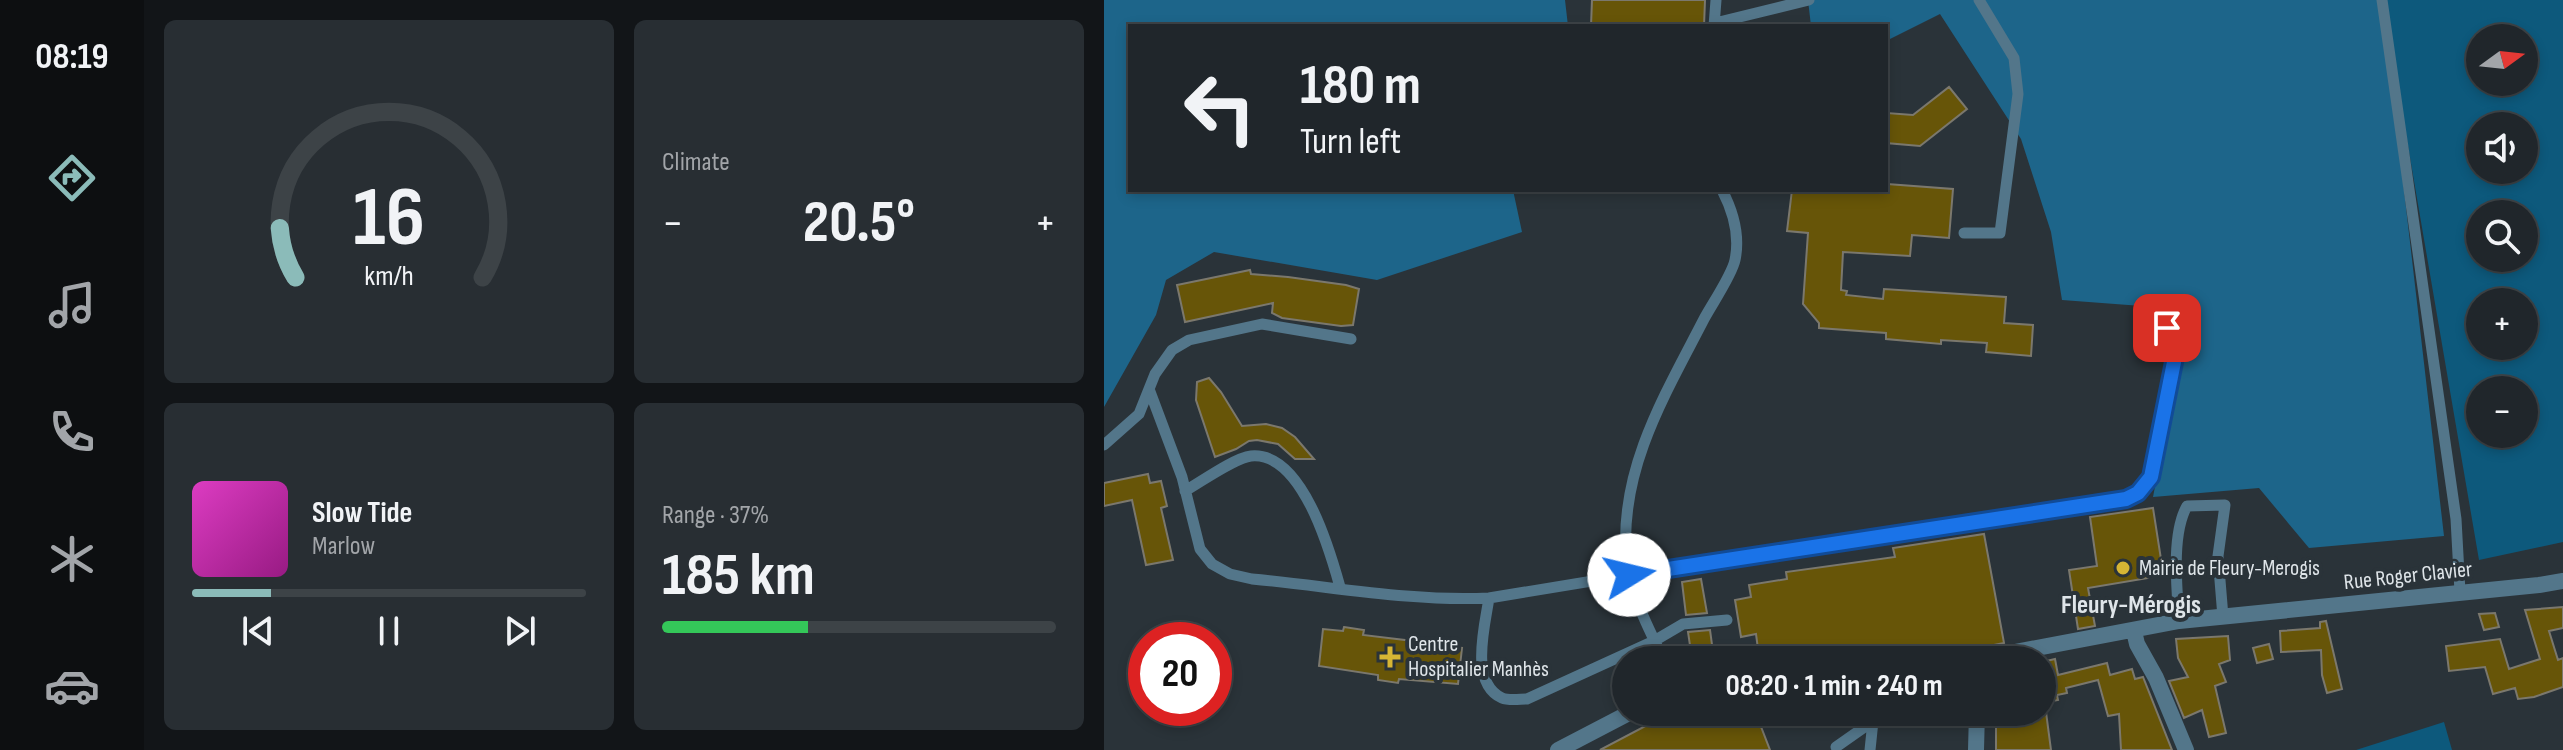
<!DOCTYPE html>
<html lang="en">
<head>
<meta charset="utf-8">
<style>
  body { margin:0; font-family:"Sofia Sans Condensed",sans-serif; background:#282e33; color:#f1f3f6; height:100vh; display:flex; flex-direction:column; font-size:30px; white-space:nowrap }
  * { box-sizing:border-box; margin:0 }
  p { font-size:26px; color:#a2a5a9 }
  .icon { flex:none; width:44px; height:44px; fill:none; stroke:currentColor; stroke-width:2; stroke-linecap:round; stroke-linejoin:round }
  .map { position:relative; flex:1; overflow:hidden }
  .side { display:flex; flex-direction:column; gap:20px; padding:20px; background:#121518; width:960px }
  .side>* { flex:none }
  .banner { position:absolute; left:24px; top:24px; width:760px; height:168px; border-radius:0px; box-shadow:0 4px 12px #0003,0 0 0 2px #3d4347; background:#20262b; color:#f1f3f6; overflow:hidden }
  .needle { width:52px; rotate:75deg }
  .tools { position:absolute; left:1362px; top:24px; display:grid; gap:16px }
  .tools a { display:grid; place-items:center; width:72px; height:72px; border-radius:50%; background:#20262b; box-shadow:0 4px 12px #0003,0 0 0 2px #3d4347; font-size:40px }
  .speed { position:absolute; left:24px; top:622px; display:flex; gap:16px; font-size:40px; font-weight:700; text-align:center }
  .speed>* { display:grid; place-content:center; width:104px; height:104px; border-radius:50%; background:#20262b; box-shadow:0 4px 12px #0003,0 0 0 2px #3d4347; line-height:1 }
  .speed .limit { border:12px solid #d22; background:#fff; color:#111 }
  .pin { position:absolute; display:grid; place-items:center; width:68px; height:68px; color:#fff; margin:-34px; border-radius:16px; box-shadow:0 4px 12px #0006 }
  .me { position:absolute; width:88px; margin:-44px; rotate:81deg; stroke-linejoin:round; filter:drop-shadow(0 0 6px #0008) }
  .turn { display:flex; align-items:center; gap:28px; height:168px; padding:0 40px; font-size:36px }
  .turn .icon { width:104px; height:104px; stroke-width:2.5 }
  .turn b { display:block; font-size:56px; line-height:68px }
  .big { font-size:60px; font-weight:700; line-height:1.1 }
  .side .card { flex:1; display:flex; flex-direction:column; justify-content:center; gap:12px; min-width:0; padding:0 28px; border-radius:12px; background:#282e33 }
  .side .dial { align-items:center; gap:0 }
  .dial svg { height:208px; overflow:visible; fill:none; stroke:#3d4347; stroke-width:7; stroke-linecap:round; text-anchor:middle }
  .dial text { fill:#f1f3f6; stroke:none }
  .song { display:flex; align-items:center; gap:24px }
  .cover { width:96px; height:96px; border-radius:12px; background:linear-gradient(135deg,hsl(310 70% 55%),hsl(310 70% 35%)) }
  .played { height:8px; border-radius:4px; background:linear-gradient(90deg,#8bbbb9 20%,#3d4347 20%) }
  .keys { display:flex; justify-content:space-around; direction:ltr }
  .heat { display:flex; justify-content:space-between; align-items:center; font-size:44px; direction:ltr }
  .charge { height:12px; border-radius:6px; background:linear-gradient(90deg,#34c759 37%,#3d4347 0) }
  .side .tiles { flex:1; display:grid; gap:20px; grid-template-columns:repeat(2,1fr) }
  .trip { position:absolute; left:508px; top:646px; width:444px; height:80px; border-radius:40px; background:#20262b; box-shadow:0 4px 12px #0003,0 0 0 2px #3d4347; font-weight:700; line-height:80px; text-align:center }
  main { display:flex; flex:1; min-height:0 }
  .tab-bar { display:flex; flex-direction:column; width:144px; justify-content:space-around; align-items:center; background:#0d0f11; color:#a2a5a9 }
  .tab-bar .icon { width:56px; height:56px }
  .tab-bar .on { color:#8bbbb9 }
  .tab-bar b { font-size:36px; color:#f1f3f6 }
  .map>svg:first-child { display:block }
  .green { fill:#0d597c; fill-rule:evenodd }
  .forest { fill:#1d658a }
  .building { fill:#675508; stroke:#7b786d; stroke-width:2 }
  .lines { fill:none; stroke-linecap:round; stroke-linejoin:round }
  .lane { stroke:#53768a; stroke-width:11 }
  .street { stroke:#53768a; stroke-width:16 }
  .route-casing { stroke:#114b97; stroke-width:20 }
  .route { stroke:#1a73e8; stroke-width:14 }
  .poi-dot { fill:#d6b534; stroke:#2a3339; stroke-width:3 }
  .labels { text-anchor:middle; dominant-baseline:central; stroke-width:8; stroke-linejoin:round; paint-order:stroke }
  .poi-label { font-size:22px; fill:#dfe5e9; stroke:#2a3339; text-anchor:start }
  .street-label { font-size:22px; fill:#dfe5e9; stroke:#2a3339 }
  .quarter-label { font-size:26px; font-weight:bold; fill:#dfe5e9; stroke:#2a3339 }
</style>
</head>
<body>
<main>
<nav class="tab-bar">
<b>08:19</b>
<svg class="icon on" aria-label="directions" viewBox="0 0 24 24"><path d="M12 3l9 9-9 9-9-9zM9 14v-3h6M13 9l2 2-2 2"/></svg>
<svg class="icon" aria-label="music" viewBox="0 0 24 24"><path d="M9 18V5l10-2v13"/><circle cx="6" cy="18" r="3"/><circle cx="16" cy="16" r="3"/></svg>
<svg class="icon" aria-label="phone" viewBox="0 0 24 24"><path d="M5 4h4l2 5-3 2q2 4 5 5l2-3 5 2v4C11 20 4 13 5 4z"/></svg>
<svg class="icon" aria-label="climate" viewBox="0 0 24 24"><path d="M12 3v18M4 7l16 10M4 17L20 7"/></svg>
<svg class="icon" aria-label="car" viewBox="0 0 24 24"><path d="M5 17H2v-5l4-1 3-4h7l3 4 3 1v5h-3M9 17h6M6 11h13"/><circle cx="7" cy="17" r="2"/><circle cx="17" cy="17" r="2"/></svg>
</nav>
<section class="side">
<div class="tiles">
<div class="card dial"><svg viewBox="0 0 100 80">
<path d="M14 69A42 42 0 1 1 86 69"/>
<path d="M14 69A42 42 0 0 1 8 50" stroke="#8bbbb9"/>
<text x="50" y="56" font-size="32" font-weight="700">16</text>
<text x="50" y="72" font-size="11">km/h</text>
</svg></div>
<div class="card"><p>Climate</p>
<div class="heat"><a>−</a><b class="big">20.5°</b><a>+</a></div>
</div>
<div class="card">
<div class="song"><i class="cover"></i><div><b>Slow Tide</b><p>Marlow</p></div></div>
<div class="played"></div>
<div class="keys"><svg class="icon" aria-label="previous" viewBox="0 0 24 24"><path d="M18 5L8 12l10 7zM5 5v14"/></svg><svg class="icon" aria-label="pause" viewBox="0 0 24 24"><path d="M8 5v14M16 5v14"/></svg><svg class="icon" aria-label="next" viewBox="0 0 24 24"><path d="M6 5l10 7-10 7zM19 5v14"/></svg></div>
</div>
<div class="card"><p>Range · 37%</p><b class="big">185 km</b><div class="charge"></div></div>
</div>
</section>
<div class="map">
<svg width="1459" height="750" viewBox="0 0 1459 750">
  <rect width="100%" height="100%" fill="#2a3339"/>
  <path class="green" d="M1279 0H1459V542L1375 560ZM1376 38H1420V82H1376ZM1376 126H1420V170H1376ZM1376 214H1420V258H1376ZM1376 302H1420V346H1376ZM1376 390H1420V434H1376Z
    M1340 722 1348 750H1252Z"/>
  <path class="forest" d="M0 0H461L464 26H26V190H409L418 232 273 280 110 252 62 280 52 315 0 407Z
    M704 0H1278L1340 536 1205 548 1155 488 1049 497 1082 325 1064 308 958 300 947 232 917 139 836 14 782 41V26H707Z"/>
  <path class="building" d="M488 0H601L600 26H487Z
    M845 87 863 109 816 146 782 143 783 113 809 115Z
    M783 184 849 189 845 238 808 235 806 256 739 252 737 290 743 291 742 295 779 299 780 289 902 297 900 323 929 325 927 356 882 352 883 343 837 340V344L782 339V333L715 328V323L699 304 704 233 683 231 688 190H782Z
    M146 270 147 274 184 277 242 285 255 289 249 325 237 326 178 318 168 313 169 303 81 322 73 285Z
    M105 378 117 392 138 426 162 424 178 428 191 437 210 459H191L174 444 153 440 145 441 132 449 111 457 92 400 93 382Z
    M44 474 46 483 57 481 63 506 57 508 69 560 42 565 28 500 0 506V483Z
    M1049 508 1059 572 1055 573 1056 576 984 588 991 626 974 629 965 570 993 566 986 517Z
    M880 534 900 643 814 660H751L743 659 745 647 701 653 654 649 652 634 637 637 631 600 647 597 645 585 683 579 682 572 791 557 789 548Z
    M597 579 603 613 582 615 578 582Z
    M1459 607V628L1445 631 1454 660 1459 658V687L1430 697 1414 699 1411 688 1389 694 1381 667 1345 671 1342 646 1396 639 1405 669 1436 659 1421 610Z
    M1391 613 1395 627 1380 630 1375 614Z
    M1222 621 1238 689 1223 693 1218 675 1217 650 1177 652 1176 631 1216 628V622Z
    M240 627 260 630 259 635 318 642V638L337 640V646L358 648 354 684 295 679 294 683 274 680V675L215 666 219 629 239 631Z
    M606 630 609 652 588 659 584 632Z
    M1124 636 1126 660 1115 664 1122 682 1111 686 1122 733 1105 737 1098 710 1080 718 1065 681 1084 677 1074 658 1072 639Z
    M1165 644 1169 659 1153 663 1149 648Z
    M951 659 954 675 1003 663 1006 675 1028 669 1031 679 1039 677 1068 750H1017L1015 714 1004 716 994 680 962 688 963 693 953 695 954 700 938 703V662Z
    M568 712H640L644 722 654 719 666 750H496Z
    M892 712H942L947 750H892Z"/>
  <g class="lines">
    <path class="lane" d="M1278 0 1352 519 1356 592
      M611 23 705 0
      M610 26 612 0
      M860 233H896L914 94 910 58 875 0
      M45 389 78 477 96 549 108 564 126 574 148 579C225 586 307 602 385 598L683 549 1022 499 1034 493 1047 477 1071 357 1063 328
      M0 445 35 414 51 374 68 350 85 340 158 324 247 339
      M81 491C97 482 130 458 147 456 198 451 226 551 236 587
      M385 598C381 625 365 683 398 698 405 701 416 699 423 699L550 641 579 624 623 620
      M1075 621C1073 589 1067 534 1083 506L1121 505 1114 556 1119 617
      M560 660C544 628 524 589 522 552 517 466 562 393 600 319 608 304 628 275 631 260 636 236 629 211 618 190
      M732 747 769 721
      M766 750 769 721 780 712"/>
    <path class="street" d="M1030 631 1033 644 1052 678 1082 750
      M869 660 1075 621 1435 585 1459 581
      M454 750 527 712
      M872 750 873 712"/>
  </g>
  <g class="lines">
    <defs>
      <path id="route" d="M525 575 1022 499 1034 493 1047 477 1071 357 1063 328"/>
    </defs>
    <use href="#route" class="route-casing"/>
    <use href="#route" class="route"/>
  </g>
  <g class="poi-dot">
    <circle cx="1019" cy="568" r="8"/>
    <path d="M282 645h8v8h8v8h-8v8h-8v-8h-8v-8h8z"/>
  </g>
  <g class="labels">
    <g class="poi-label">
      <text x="1035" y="568">Mairie de Fleury-Merogis</text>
      <text x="304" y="644">Centre<tspan x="304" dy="25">Hospitalier Manhès</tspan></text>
    </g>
    <g class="street-label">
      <text transform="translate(1304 576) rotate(-6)">Rue Roger Clavier</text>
    </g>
    <g class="quarter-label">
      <text x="1027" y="605">Fleury-Mérogis</text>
    </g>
  </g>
</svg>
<div class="tools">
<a><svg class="needle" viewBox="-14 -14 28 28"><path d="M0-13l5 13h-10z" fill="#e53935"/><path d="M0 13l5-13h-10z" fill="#a2a5a9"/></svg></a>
<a><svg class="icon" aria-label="sound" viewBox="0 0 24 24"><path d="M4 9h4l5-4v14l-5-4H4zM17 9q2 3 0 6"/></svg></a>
<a><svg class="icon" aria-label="search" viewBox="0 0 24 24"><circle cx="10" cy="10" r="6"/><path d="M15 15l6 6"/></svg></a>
<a>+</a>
<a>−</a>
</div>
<div class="speed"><div class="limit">20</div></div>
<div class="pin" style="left:1063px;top:328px;background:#d93025"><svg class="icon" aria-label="arrive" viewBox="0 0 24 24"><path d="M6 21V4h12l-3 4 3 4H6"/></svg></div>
<svg class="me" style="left:525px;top:575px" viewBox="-20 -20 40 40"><circle r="19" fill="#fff"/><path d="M0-13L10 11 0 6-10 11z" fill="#1a73e8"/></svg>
<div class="trip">08:20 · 1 min · 240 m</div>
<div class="banner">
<div class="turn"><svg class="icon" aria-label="left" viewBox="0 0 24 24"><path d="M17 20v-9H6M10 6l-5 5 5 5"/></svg><div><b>180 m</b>Turn left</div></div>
</div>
</div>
</main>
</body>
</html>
